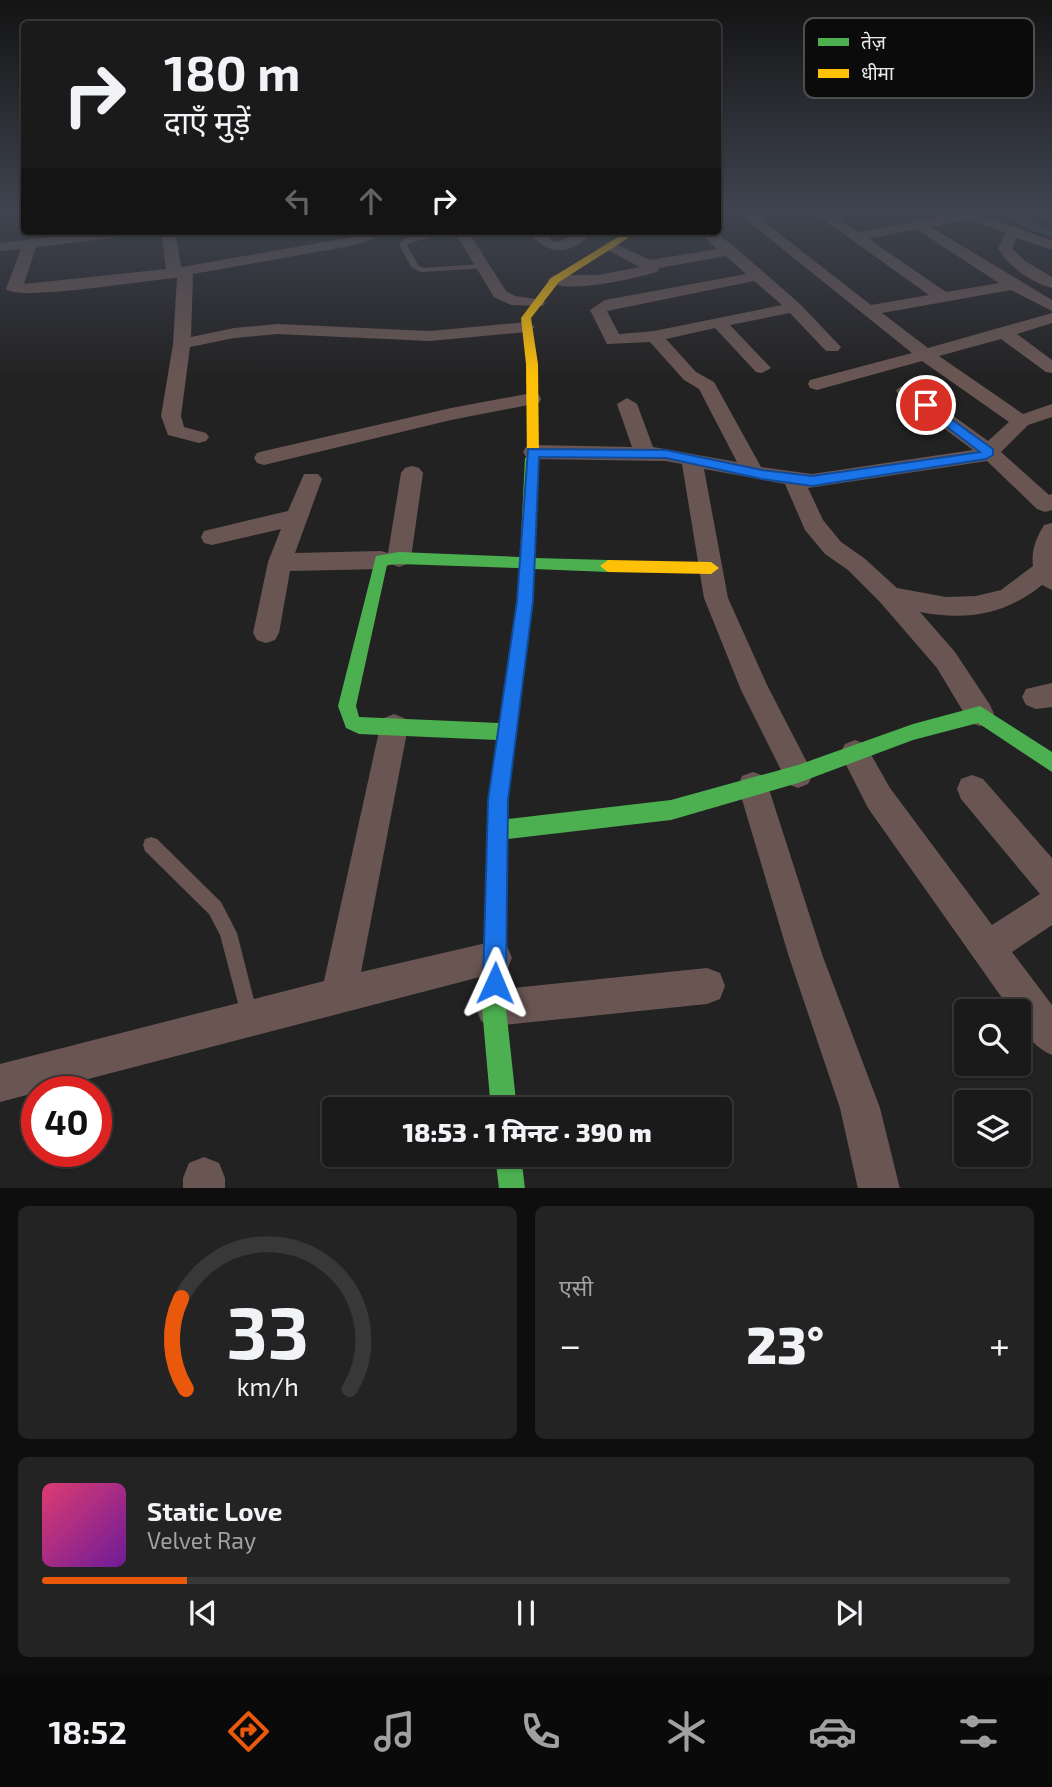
<!DOCTYPE html>
<html lang="hi">
<head>
<meta charset="utf-8">
<style>
  body { margin:0; font-family:"Exo 2","Noto Sans Devanagari",sans-serif; background:#232323; color:#f1f3f6; height:100vh; display:flex; flex-direction:column; font-size:26px; white-space:nowrap }
  * { box-sizing:border-box; margin:0 }
  p { font-size:23px; color:#9fa1a2 }
  .icon { flex:none; width:38px; height:38px; fill:none; stroke:currentColor; stroke-width:2; stroke-linecap:round; stroke-linejoin:round }
  .map { position:relative; height:1188px; overflow:hidden }
  .side { display:flex; flex-direction:column; gap:18px; padding:18px; background:#0e0e0e; flex:1 }
  .side>* { flex:none }
  .banner { position:absolute; left:21px; top:21px; width:700px; height:214px; border-radius:7px; box-shadow:0 2px 5px #0004,0 0 0 2px #383839; background:#1a1a1a; color:#f1f3f6; overflow:hidden }
  .buttons { position:absolute; left:954px; top:999px; display:grid; gap:14px }
  .buttons a { display:grid; place-items:center; width:77px; height:77px; border-radius:7px; background:#1a1a1a; box-shadow:0 2px 5px #0004,0 0 0 2px #383839; font-size:35px }
  .speed { position:absolute; left:21px; top:1076px; display:flex; gap:14px; font-size:35px; font-weight:700; text-align:center }
  .speed>* { display:grid; place-content:center; width:91px; height:91px; border-radius:50%; background:#1a1a1a; box-shadow:0 2px 5px #0004,0 0 0 2px #383839; line-height:1 }
  .speed .limit { border:10px solid #d22; background:#fff; color:#111 }
  .pin { position:absolute; display:grid; place-items:center; width:60px; height:60px; color:#fff; margin:-30px; border:4px solid #fff; border-radius:50%; box-shadow:0 2px 7px #0007 }
  .me { position:absolute; width:77px; margin:-38px; rotate:1deg; stroke-linejoin:round; filter:drop-shadow(0 0 5px #0008) }
  .turn { display:flex; align-items:center; gap:24px; height:147px; padding:0 28px; font-size:32px }
  .turn .icon { width:91px; height:91px; stroke-width:2.5 }
  .turn b { display:block; font-size:49px; line-height:60px }
  .lanes { display:flex; align-items:center; height:66px; padding:0 28px; background:#0003; justify-content:center; gap:35px; direction:ltr }
  .lanes .off { opacity:.35 }
  .big { font-size:52px; font-weight:800; line-height:1.1 }
  .side .card { flex:1; display:flex; flex-direction:column; justify-content:center; gap:10px; min-width:0; padding:0 24px; border-radius:10px; background:#232323 }
  .side .dial { align-items:center; gap:0 }
  .dial svg { height:182px; overflow:visible; fill:none; stroke:#383839; stroke-width:7; stroke-linecap:round; text-anchor:middle }
  .dial text { fill:#f1f3f6; stroke:none }
  .song { display:flex; align-items:center; gap:21px }
  .cover { width:84px; height:84px; border-radius:10px; background:linear-gradient(135deg,hsl(340 70% 55%),hsl(280 70% 35%)) }
  .played { height:7px; border-radius:4px; background:linear-gradient(90deg,#ea580c 15%,#383839 15%) }
  .keys { display:flex; justify-content:space-around; direction:ltr }
  .heat { display:flex; justify-content:space-between; align-items:center; font-size:38px; direction:ltr }
  .side .tiles { flex:1; display:grid; gap:18px; grid-template-columns:1fr 1fr }
  .card:last-child { grid-column:span 2 }
  .trip { position:absolute; left:322px; top:1097px; width:410px; height:70px; border-radius:7px; background:#1a1a1a; box-shadow:0 2px 5px #0004,0 0 0 2px #383839; font-weight:800; line-height:70px; text-align:center }
  .tab-bar { display:flex; height:112px; justify-content:space-around; align-items:center; background:#0a0a0a; color:#9fa1a2 }
  .tab-bar .icon { width:49px; height:49px }
  .tab-bar .selected { color:#ea580c }
  .tab-bar b { font-size:32px; color:#f1f3f6 }
  .map>svg:first-child { display:block }
  .lines { fill:none; stroke-linecap:round; stroke-linejoin:round }
  .canal { fill:#224e51; fill-rule:evenodd }
  .lane { fill:#695653; fill-rule:evenodd }
  .street { fill:#695653; fill-rule:evenodd }
  .fast { fill:#4caf50; fill-rule:evenodd }
  .slow { fill:#ffc107; fill-rule:evenodd }
  .route { fill:#1a73e8; stroke:#114b97; stroke-width:2 }
  .key { fill:#0c0b0c; stroke:#4f4e4f; stroke-width:2 }
  .key-label { font-size:19px; fill:#eae9eb }
</style>
</head>
<body>
<div class="map">
<svg width="1052" height="1189" viewBox="0 0 1052 1189">
  <rect width="100%" height="100%" fill="#232223"/>
  <g class="lines">
    <path class="canal" d="M987 210H1004L1052 230V238Z"/>
    <path class="lane" d="M438 231H450L410 243 407 245 418 265 423 268 483 264 487 266 486 268 421 272 412 268 399 245 404 239Z
      M151 837 157 839 221 902 237 933 258 1016 255 1022 249 1025 243 1022 220 935 209 914 145 851 143 845 145 839Z"/>
    <path class="street" d="M734 210H749L871 305 929 295 810 210H826L859 232 954 214 950 210H969L1052 241V250L1017 238 1012 248 1025 261 1052 277V288C1030 282 1009 267 998 248L1006 233 968 219 931 227 1052 300V311L1011 290 882 313 928 348 1052 313V323L1017 334 1052 360V373L1046 372 1001 339 939 356 1023 414 1052 404V417L1028 425 1001 452 1049 495 1052 494V510L1045 512 1037 509 987 461 808 488 823 520 841 542 864 558 897 588 946 597 976 596 1001 590 1033 566C1031 550 1036 539 1044 525L1052 523V590L1042 585C1005 615 966 621 920 612L955 652 990 705 994 714 990 723 980 726 970 723 937 668 880 602 848 570 825 554 805 530 785 484 704 469 728 598 767 685 813 774 808 784 798 788 788 784 741 690 704 598 682 464 666 461 533 459 526 457 523 452 526 447 533 445 632 447 617 404 627 398 637 404 653 447 737 462 699 389 684 380 650 342 607 344 590 310 605 300 746 274 726 256 659 268 657 272C635 278 564 296 547 280L555 275H598L640 267 606 249 604 246 606 243 611 242 650 260 717 249 698 231H714L736 248 800 304 841 347 838 351H826L790 313 730 325 771 368 762 373 756 372 715 328 666 339 696 372 714 382 761 467 812 474 973 450 898 394 896 390 905 384 912 386 988 441 1009 422 922 361 817 390 810 388 808 384 810 380 912 353ZM916 229 999 283 946 292 869 239ZM754 281 782 305 654 331 619 334 607 311Z
      M1028 210 1052 213V222L1029 213Z
      M101 231H145L138 235 36 247 24 284 166 269 161 231H175L181 267 348 238 364 231H378L374 239 351 246 193 274 191 337 234 328 277 324 430 331 527 322 535 327 527 332 430 341 277 334 234 338 190 347 181 416 184 427 206 433 209 437 206 441 199 443 168 435 161 416 173 344 177 278C151 279 19 302 6 289L21 249 0 251V243Z
      M454 231H468L506 291 515 296 543 300 545 303 543 306 511 305 494 297Z
      M528 231H543L553 241 559 242 578 231H594C572 255 548 258 528 231Z
      M532 393 539 395 541 399 539 403 451 420 264 465 257 463 254 458 257 453 264 451 451 408Z
      M412 466 419 468 423 473 411 558 407 564 399 567 391 564 381 569 290 571 279 633 275 640 266 643 257 640 253 633 268 562 281 529 212 545 204 543 201 537 204 531 288 511 304 474H318L322 479 295 553 381 551 388 553 401 473 405 468Z
      M1052 683V707L1036 709 1026 705 1022 697 1026 689Z
      M394 714 404 718 408 727 361 972 495 941 507 946 512 958 507 970 0 1102V1064L324 981 380 727 384 718Z
      M855 740 865 744 890 788 992 925 1040 894 961 799 957 789 961 779 972 775 983 779 1052 858V925L1012 952 1052 1005V1055C1036 1048 1018 1030 1018 1012H1012L868 808 840 753 845 744Z
      M753 772 764 776 768 786 823 957 880 1108 900 1189H858L840 1108 789 957 738 786 742 776Z
      M707 968 720 973 725 986 720 999 707 1004 494 1026 481 1021 476 1008 481 995 494 990Z
      M204 1157 219 1163 225 1178V1189H183V1178L189 1163Z"/>
    <path class="fast" d="M532 454 539 458 535 558 608 560 616 566 608 572 534 569 533 601 508 800V819L671 800 798 765 913 724 980 706 1052 752V772L978 723 913 740 798 783 671 820 507 839 506 1008 517 1110H491L482 1008 488 800 497 740 359 734 346 728 338 706 376 556 399 552 520 557 525 458ZM399 564 519 568 517 601 499 723 359 717 356 706 387 565Z
      M495 1155H521L525 1189H499Z"/>
    <path class="slow" d="M628 231H639L559 282 531 318 538 364 539 458 537 461H527L526 364 521 318 551 278Z
      M608 560 711 562 719 568 711 574 608 572 600 566Z"/>
  </g>
  <linearGradient id="sky" x2="0" y2="1"><stop stop-color="#131313"/><stop offset="0.56" stop-color="#3f4450"/><stop offset="1" stop-color="#3f4450" stop-opacity="0"/></linearGradient>
  <rect width="1052" height="377" fill="url(#sky)"/>
  <path class="route" d="M926 401 993 449V455L986 459 812 486 762 479 666 458 539 457 533 601 508 800 506 983 503 991 495 995 487 991 483 983 488 800 517 601 528 449 666 450 762 470 812 476 980 452 922 408 920 405Z"/>
  <rect x="804" y="18" width="230" height="80" rx="10" class="key"/>
  <rect x="818" y="38" width="31" height="8" fill="#4caf50"/>
  <rect x="818" y="69" width="31" height="9" fill="#ffc107"/>
  <g class="key-label">
    <text x="861" y="49">तेज़</text>
    <text x="861" y="80">धीमा</text>
  </g>
</svg>
<div class="buttons">
<a><svg class="icon" aria-label="search" viewBox="0 0 24 24"><circle cx="10" cy="10" r="6"/><path d="M15 15l6 6"/></svg></a>
<a><svg class="icon" aria-label="layers" viewBox="0 0 24 24"><path d="M12 4l9 5-9 5-9-5zM3 14l9 5 9-5"/></svg></a>
</div>
<div class="speed"><div class="limit">40</div></div>
<div class="pin" style="left:926px;top:405px;background:#d93025"><svg class="icon" aria-label="arrive" viewBox="0 0 24 24"><path d="M6 21V4h12l-3 4 3 4H6"/></svg></div>
<svg class="me" style="left:495px;top:983px" viewBox="-20 -20 40 40"><path d="M0-17L14 15 0 8-14 15z" fill="#1a73e8" stroke="#fff" stroke-width="4"/></svg>
<div class="trip">18:53 · 1 मिनट · 390 m</div>
<div class="banner">
<div class="turn"><svg class="icon" aria-label="right" viewBox="0 0 24 24"><path d="M7 20v-9h11M14 6l5 5-5 5"/></svg><div><b>180 m</b>दाएँ मुड़ें</div></div>
<div class="lanes"><svg class="icon off" aria-label="left" viewBox="0 0 24 24"><path d="M17 20v-9H6M10 6l-5 5 5 5"/></svg><svg class="icon off" aria-label="ahead" viewBox="0 0 24 24"><path d="M12 20V5M6 11l6-6 6 6"/></svg><svg class="icon" aria-label="right" viewBox="0 0 24 24"><path d="M7 20v-9h11M14 6l5 5-5 5"/></svg></div>
</div>
</div>
<section class="side">
<div class="tiles">
<div class="card dial"><svg viewBox="0 0 100 80">
<path d="M14 69A42 42 0 1 1 86 69"/>
<path d="M14 69A42 42 0 0 1 12 29" stroke="#ea580c"/>
<text x="50" y="56" font-size="32" font-weight="700">33</text>
<text x="50" y="72" font-size="11">km/h</text>
</svg></div>
<div class="card"><p>एसी</p>
<div class="heat"><a>−</a><b class="big">23°</b><a>+</a></div>
</div>
<div class="card">
<div class="song"><i class="cover"></i><div><b>Static Love</b><p>Velvet Ray</p></div></div>
<div class="played"></div>
<div class="keys"><svg class="icon" aria-label="previous" viewBox="0 0 24 24"><path d="M18 5L8 12l10 7zM5 5v14"/></svg><svg class="icon" aria-label="pause" viewBox="0 0 24 24"><path d="M8 5v14M16 5v14"/></svg><svg class="icon" aria-label="next" viewBox="0 0 24 24"><path d="M6 5l10 7-10 7zM19 5v14"/></svg></div>
</div>
</div>
</section>
<nav class="tab-bar">
<b>18:52</b>
<svg class="icon selected" aria-label="directions" viewBox="0 0 24 24"><path d="M12 3l9 9-9 9-9-9zM9 14v-3h6M13 9l2 2-2 2"/></svg>
<svg class="icon" aria-label="music" viewBox="0 0 24 24"><path d="M9 18V5l10-2v13"/><circle cx="6" cy="18" r="3"/><circle cx="16" cy="16" r="3"/></svg>
<svg class="icon" aria-label="phone" viewBox="0 0 24 24"><path d="M5 4h4l2 5-3 2q2 4 5 5l2-3 5 2v4C11 20 4 13 5 4z"/></svg>
<svg class="icon" aria-label="climate" viewBox="0 0 24 24"><path d="M12 3v18M4 7l16 10M4 17L20 7"/></svg>
<svg class="icon" aria-label="car" viewBox="0 0 24 24"><path d="M5 17H2v-5l4-1 3-4h7l3 4 3 1v5h-3M9 17h6M6 11h13"/><circle cx="7" cy="17" r="2"/><circle cx="17" cy="17" r="2"/></svg>
<svg class="icon" aria-label="filters" viewBox="0 0 24 24"><path d="M4 7h16M4 17h16"/><circle cx="9" cy="7" r="2"/><circle cx="15" cy="17" r="2"/></svg>
</nav>
</body>
</html>
